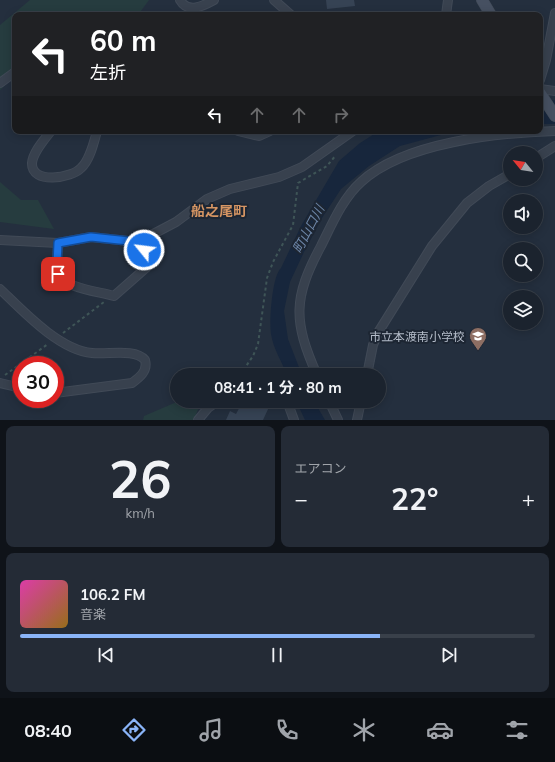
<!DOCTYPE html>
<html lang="ja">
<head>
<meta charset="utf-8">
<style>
  body { margin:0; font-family:Mulish,"Noto Sans JP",sans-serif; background:#242b36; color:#f1f3f6; height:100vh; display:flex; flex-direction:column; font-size:15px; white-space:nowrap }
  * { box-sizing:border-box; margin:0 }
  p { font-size:13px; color:#a0a4aa }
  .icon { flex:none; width:22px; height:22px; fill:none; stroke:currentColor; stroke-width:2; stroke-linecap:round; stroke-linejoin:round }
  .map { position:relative; height:420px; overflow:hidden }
  .side { display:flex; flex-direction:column; gap:6px; padding:6px; background:#0f1319; flex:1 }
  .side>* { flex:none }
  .top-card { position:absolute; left:12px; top:12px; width:531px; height:122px; border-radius:8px; box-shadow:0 2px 10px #0003,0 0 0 1px #39404a; background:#202124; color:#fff; overflow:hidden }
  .needle { width:26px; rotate:300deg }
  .buttons { position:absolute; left:503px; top:146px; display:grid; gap:8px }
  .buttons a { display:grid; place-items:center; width:40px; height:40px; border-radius:50%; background:#1b232e; box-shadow:0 2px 10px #0003,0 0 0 1px #39404a; font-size:20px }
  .speed { position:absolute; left:12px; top:356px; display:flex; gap:8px; font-size:20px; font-weight:700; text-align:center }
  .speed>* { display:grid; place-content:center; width:52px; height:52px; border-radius:50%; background:#1b232e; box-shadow:0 2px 10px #0003,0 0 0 1px #39404a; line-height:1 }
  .speed .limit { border:6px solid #d22; background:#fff; color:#111 }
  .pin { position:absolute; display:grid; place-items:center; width:34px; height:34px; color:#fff; margin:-17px; border-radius:8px; box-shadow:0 2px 6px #0006 }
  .me { position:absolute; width:44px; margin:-22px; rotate:299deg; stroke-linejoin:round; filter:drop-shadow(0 0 3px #0008) }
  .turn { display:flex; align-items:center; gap:14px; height:84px; padding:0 12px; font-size:18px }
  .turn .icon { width:52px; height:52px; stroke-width:2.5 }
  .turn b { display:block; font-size:28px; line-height:34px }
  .lanes { display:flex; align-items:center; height:38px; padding:0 12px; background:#0003; justify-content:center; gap:20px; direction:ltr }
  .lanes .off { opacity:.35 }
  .big { font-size:30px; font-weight:700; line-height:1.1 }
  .side .card { flex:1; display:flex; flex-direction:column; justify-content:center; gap:6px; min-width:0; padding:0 14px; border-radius:8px; background:#242b36 }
  .side .dial { align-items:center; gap:0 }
  .dial b { font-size:52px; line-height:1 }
  .song { display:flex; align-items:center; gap:12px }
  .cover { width:48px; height:48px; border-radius:6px; background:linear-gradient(135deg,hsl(320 70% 55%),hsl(40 70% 35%)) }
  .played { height:4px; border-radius:2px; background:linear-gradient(90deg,#8ab4f8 70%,#39404a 70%) }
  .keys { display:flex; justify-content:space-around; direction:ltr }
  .heat { display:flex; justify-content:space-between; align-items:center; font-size:22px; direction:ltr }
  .side .tiles { flex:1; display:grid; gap:6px; grid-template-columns:1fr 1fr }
  .card:last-child { grid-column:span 2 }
  .trip { position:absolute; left:170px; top:368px; width:216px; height:40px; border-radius:20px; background:#1b232e; box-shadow:0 2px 10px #0003,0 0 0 1px #39404a; font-weight:700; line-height:40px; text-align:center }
  .tab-bar { display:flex; height:64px; justify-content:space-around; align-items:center; background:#0b0e12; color:#a0a4aa }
  .tab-bar .icon { width:28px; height:28px }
  .tab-bar .current { color:#8ab4f8 }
  .tab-bar b { font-size:18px; color:#f1f3f6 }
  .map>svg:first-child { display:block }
  .green { fill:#263c3f }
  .water { fill:#17263c }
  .building { fill:#364354 }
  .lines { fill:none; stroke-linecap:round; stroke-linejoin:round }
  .street-casing { stroke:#414a57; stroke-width:10 }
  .secondary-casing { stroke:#414a57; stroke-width:12 }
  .path { stroke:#3f5557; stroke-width:2; stroke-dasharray:3 3; stroke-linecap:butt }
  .street { stroke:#38414e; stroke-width:8 }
  .secondary { stroke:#465061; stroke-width:11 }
  .route-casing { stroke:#114b97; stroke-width:10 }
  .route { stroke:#1a73e8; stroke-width:7 }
  .labels { text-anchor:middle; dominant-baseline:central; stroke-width:4; stroke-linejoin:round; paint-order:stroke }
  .poi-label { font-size:12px; fill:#b4bcc9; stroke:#1d2633; text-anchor:end }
  .water-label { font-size:13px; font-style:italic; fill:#6d86a8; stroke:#1d2633 }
  .quarter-label { font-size:14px; font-weight:bold; fill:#d59563; stroke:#1d2633 }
</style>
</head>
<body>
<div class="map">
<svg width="555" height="420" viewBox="0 0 555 420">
  <rect width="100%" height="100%" fill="#242f3e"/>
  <path class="green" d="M30 0H149L138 15H15V75L0 90V25Z
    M0 182 21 200H38L54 229 0 222Z
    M179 401H201L194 420H143L144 416Z"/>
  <path class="water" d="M555 100V124H540V102Z
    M379 131H465L452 132 400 146 369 166 341 189 322 218 304 252 290 282 284 311 288 339 302 375H287C282 362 273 348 271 334 269 322 272 276 281 268L301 226 339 161 360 143Z
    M296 401H314L325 420H305Z"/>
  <path class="building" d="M326 0H354L355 6 327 9Z
    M243 401H258L269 407 263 420H226L230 411 236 414Z"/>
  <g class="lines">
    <defs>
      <path id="street" d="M180 0C188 14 203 6 214 0
        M274 0 291 15
        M446 15 448 0
        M540 80 546 60 555 13
        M0 83 15 72
        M540 89 555 91
        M51 131C44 140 33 152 32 163 31 185 72 178 81 168 90 160 94 142 97 131
        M238 131 259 136 270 131
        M536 158 555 146
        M0 240 58 243 91 237 138 242 176 222 207 199 230 189 279 177 302 167 353 131
        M58 243C58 252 56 262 58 271 62 289 99 291 114 296L147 267 151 261 138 242
        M0 289C23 311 59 350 92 353 107 355 135 348 145 360 148 371 140 377 132 383L55 393
        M317 375C293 321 293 298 321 246 332 224 343 198 361 182 404 142 498 133 555 131
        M367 375 373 345 379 331 432 246 467 203 489 186 510 174
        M0 383 21 388
        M287 401 294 420
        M329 401 338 420
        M198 420 208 408 218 401
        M357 420 361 401"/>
      <path id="secondary" d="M482 0 491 15
        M540 93 555 116"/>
    </defs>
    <use href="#street" class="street-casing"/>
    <use href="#secondary" class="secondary-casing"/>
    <path class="path" d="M63 333 104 302
      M5 375 48 344
      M240 375 253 356 258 344 267 278 273 262 293 225 298 183 327 166 336 155"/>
    <use href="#street" class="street"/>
    <use href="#secondary" class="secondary"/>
  </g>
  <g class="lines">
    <defs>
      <path id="route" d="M58 274 57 265 58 243 91 237 138 242 144 250"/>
    </defs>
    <use href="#route" class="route-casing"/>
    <use href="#route" class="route"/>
  </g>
  <defs>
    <symbol id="school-pin" viewBox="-11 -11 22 30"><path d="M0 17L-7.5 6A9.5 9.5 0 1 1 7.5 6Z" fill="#8d6e63" stroke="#1d2633"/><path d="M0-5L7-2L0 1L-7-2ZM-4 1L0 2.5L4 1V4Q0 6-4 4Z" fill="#fff"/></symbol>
  </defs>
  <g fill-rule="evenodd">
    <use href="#school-pin" x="468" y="326" width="20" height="27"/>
  </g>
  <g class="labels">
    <g class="poi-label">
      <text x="465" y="336">市立本渡南小学校</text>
    </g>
    <g class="water-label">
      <text transform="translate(308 229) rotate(-62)">町山口川</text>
    </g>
    <g class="quarter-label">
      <text x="219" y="211">船之尾町</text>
    </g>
  </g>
</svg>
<div class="buttons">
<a><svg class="needle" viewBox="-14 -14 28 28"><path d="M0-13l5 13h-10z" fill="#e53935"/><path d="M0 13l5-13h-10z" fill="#a0a4aa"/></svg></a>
<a><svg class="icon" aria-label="sound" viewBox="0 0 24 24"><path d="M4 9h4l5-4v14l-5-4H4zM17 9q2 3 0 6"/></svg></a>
<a><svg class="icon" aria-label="search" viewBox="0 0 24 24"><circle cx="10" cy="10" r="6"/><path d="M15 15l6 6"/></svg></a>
<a><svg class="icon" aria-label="layers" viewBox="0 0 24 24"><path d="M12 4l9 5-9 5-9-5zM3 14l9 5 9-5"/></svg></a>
</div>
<div class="speed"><div class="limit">30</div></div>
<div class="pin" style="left:58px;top:274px;background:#d93025"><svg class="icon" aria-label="arrive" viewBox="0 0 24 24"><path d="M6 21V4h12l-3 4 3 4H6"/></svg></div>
<svg class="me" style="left:144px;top:250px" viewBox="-20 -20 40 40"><circle r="17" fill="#1a73e8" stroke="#fff" stroke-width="3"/><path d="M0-11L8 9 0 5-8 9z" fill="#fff"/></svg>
<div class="trip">08:41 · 1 分 · 80 m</div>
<div class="top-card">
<div class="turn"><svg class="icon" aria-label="left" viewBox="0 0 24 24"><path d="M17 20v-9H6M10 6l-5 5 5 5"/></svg><div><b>60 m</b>左折</div></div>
<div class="lanes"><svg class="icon" aria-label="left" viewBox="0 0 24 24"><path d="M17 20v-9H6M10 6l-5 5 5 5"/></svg><svg class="icon off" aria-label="ahead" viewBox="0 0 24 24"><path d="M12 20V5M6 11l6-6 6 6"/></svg><svg class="icon off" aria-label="ahead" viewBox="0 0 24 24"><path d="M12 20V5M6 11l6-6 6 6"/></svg><svg class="icon off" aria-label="right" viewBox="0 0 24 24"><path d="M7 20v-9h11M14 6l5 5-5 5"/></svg></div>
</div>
</div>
<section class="side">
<div class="tiles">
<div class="card dial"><b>26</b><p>km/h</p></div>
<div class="card"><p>エアコン</p>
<div class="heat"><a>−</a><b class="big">22°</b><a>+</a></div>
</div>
<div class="card">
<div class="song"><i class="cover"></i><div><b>106.2 FM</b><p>音楽</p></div></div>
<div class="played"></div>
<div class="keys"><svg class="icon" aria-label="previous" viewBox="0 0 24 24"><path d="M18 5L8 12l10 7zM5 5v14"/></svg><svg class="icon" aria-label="pause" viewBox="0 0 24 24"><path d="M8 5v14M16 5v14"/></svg><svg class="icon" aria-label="next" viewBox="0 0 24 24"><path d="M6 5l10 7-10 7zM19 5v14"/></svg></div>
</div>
</div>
</section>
<nav class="tab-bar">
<b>08:40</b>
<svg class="icon current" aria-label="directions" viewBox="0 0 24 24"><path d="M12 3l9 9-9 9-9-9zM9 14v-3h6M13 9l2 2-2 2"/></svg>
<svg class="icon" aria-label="music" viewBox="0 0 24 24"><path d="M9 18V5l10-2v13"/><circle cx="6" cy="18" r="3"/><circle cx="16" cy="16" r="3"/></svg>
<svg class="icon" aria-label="phone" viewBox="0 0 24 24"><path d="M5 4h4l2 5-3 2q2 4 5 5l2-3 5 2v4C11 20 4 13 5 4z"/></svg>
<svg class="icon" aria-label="climate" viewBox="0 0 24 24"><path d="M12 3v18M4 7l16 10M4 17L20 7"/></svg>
<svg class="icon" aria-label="car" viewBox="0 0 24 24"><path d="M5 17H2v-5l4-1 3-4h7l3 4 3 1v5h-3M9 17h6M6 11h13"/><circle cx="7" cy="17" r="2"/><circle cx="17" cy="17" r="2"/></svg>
<svg class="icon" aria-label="filters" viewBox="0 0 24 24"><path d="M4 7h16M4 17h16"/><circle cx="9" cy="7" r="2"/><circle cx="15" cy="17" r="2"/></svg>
</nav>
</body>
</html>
